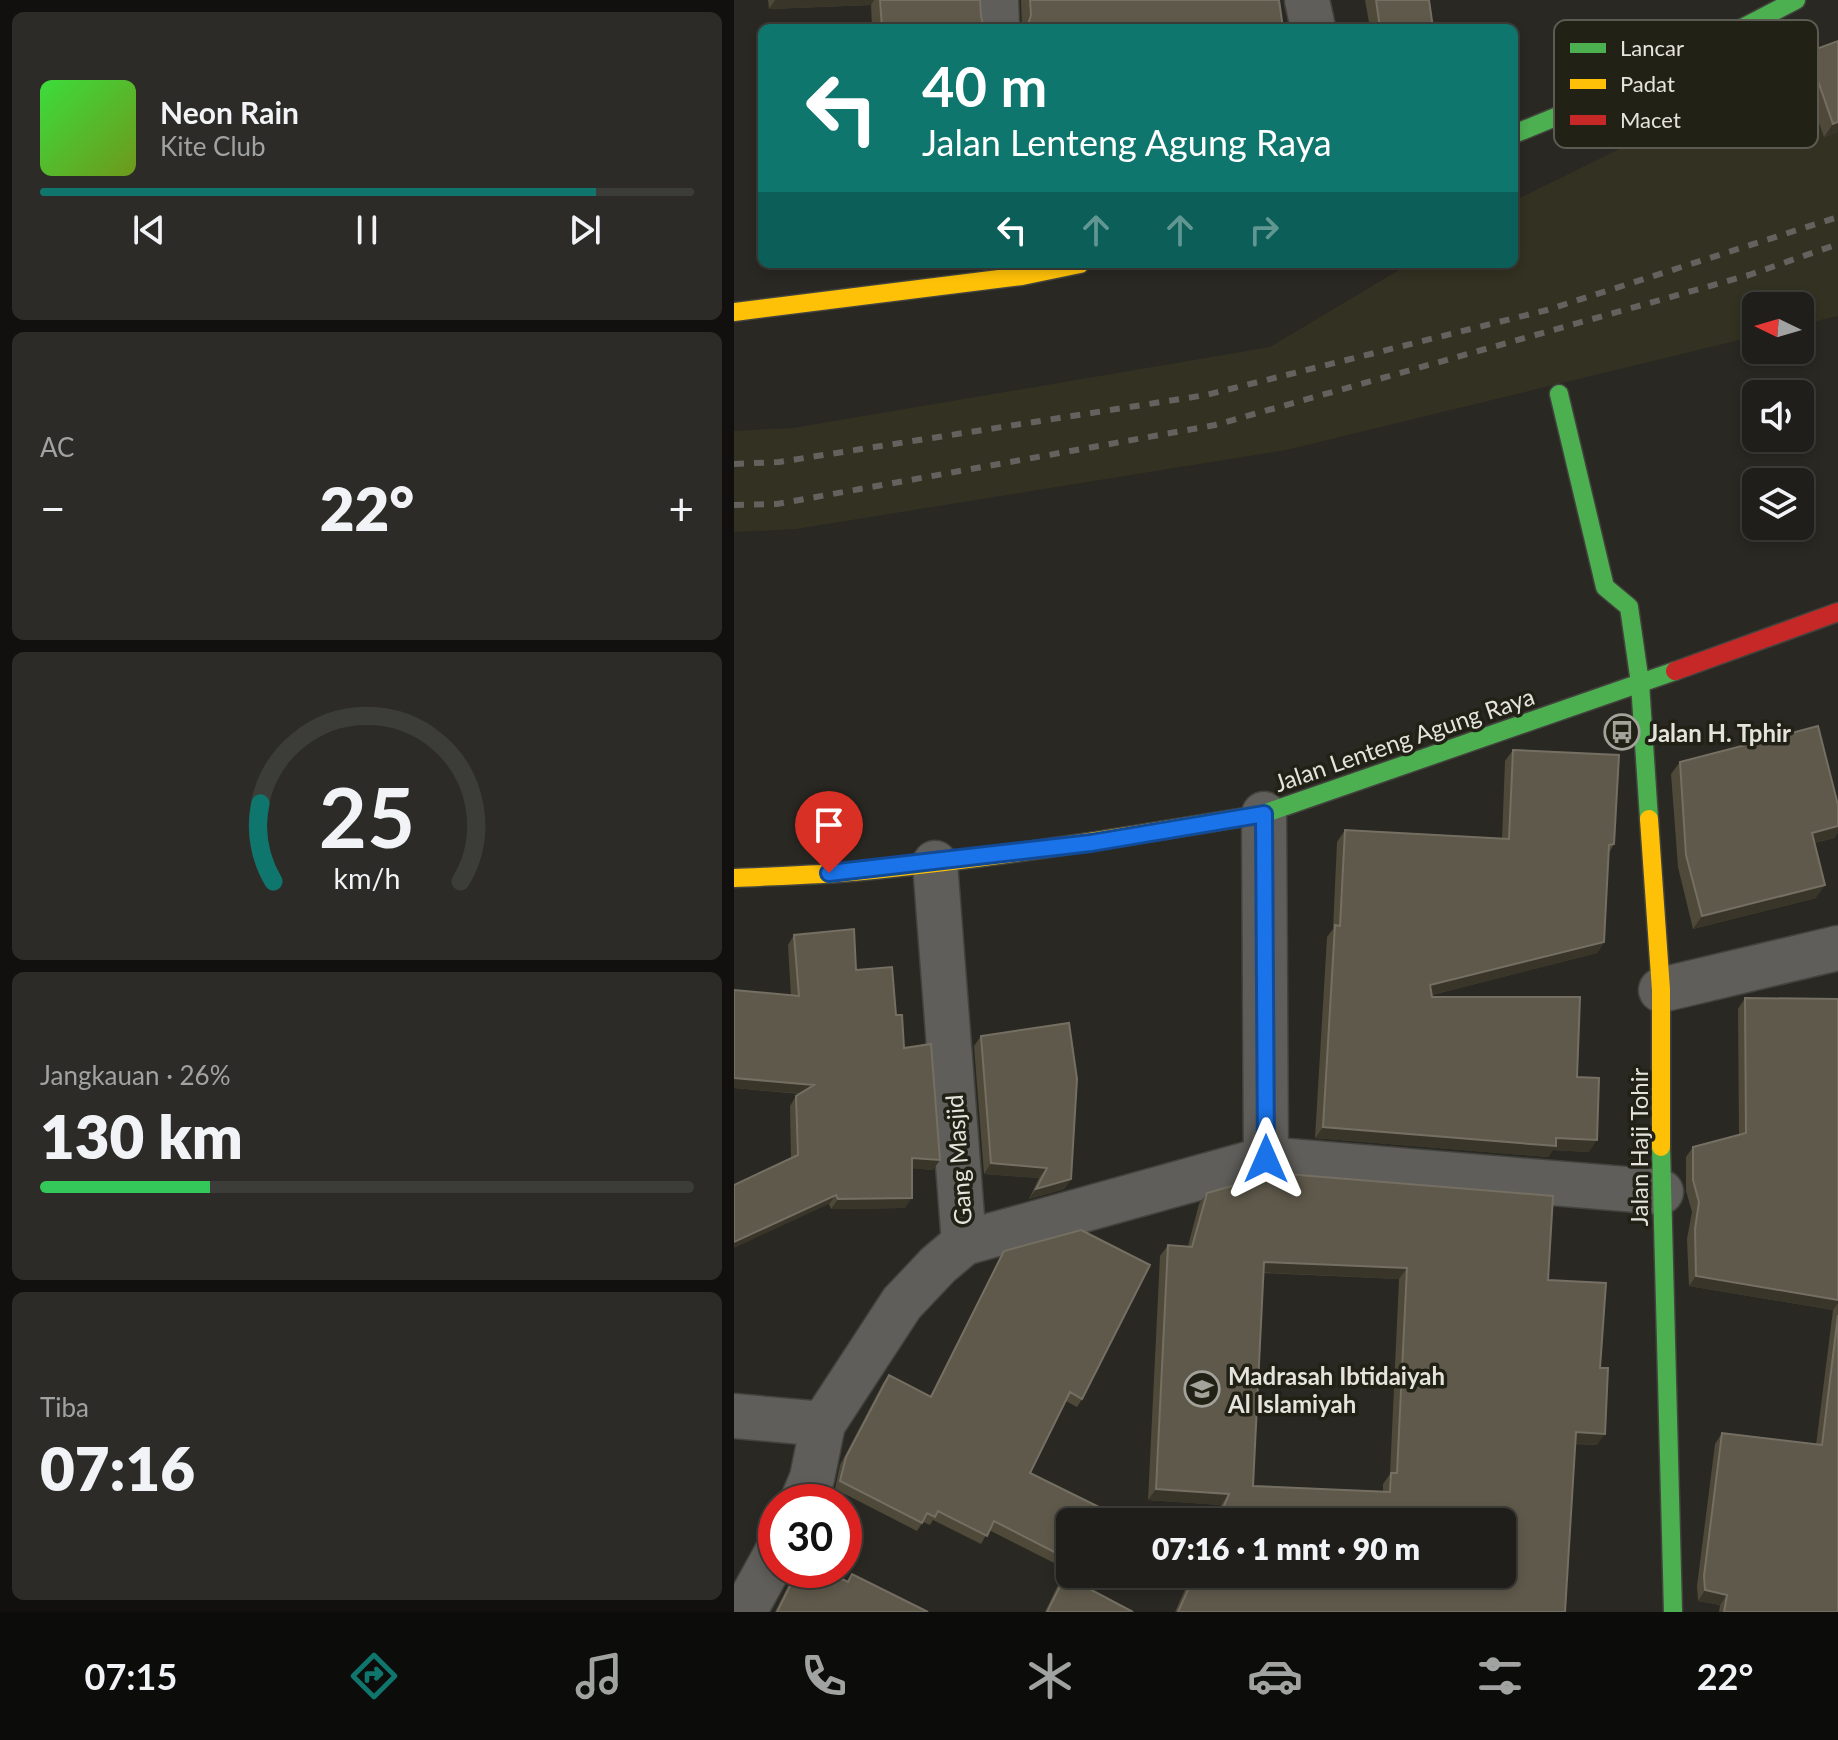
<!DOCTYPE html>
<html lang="id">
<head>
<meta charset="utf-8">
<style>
  body { margin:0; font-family:Lato,sans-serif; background:#2c2b27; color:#f1f3f6; height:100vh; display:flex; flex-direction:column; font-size:30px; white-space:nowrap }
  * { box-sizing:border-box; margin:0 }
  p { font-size:26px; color:#a1a2a2 }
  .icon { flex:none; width:44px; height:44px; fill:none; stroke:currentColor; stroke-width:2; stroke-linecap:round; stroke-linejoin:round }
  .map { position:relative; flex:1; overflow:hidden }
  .sheet { display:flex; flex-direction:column; gap:12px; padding:12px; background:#11100e; width:734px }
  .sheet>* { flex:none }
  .top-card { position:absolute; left:24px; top:24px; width:760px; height:244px; border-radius:12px; box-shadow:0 4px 12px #0003,0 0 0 2px #3c3c39; background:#0f766e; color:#fff; overflow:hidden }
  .needle { width:52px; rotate:275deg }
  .buttons { position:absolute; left:1008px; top:292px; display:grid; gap:16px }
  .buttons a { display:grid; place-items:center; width:72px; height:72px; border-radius:12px; background:#1f1e1a; box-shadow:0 4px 12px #0003,0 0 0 2px #3c3c39; font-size:40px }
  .speed { position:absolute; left:24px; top:1484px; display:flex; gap:16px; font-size:40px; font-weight:700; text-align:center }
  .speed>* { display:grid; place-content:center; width:104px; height:104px; border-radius:50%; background:#1f1e1a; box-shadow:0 4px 12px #0003,0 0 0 2px #3c3c39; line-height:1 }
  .speed .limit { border:12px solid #d22; background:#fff; color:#111 }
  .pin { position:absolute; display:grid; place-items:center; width:68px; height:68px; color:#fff; margin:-82px -34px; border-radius:50% 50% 50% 0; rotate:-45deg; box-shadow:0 0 8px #0007 }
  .pin .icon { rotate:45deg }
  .me { position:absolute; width:88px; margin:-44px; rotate:0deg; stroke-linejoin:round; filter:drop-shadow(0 0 6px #0008) }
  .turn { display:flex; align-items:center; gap:28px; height:168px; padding:0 32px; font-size:36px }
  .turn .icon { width:104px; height:104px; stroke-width:2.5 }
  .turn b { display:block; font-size:56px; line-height:68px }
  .lanes { display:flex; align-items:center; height:76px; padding:0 32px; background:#0003; justify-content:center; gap:40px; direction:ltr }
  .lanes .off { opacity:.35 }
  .big { font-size:60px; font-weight:800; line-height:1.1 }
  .sheet .widget { flex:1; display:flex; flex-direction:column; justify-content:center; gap:12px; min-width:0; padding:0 28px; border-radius:12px; background:#2c2b27 }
  .sheet .dial { align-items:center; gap:0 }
  .dial svg { height:208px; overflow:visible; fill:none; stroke:#3c3c39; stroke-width:7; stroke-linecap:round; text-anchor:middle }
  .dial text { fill:#f1f3f6; stroke:none }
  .song { display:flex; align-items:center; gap:24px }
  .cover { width:96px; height:96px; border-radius:12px; background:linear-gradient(135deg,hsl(120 70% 55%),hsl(80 70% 35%)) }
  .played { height:8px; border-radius:4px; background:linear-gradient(90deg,#0f766e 85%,#3c3c39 85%) }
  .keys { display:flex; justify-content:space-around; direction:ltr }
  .heat { display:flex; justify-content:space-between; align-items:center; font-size:44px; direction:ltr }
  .charge { height:12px; border-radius:6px; background:linear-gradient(90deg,#34c759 26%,#3c3c39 0) }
  .trip { position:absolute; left:322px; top:1508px; width:460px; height:80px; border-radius:12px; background:#1f1e1a; box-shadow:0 4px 12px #0003,0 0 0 2px #3c3c39; font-weight:800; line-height:80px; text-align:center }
  .tabs { display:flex; height:128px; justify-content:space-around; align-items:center; background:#0c0c0a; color:#a1a2a2 }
  .tabs .icon { width:56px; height:56px }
  .tabs .selected { color:#0f766e }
  .tabs b { font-size:36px; color:#f1f3f6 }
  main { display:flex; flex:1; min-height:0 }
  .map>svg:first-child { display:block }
  .built { fill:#333121 }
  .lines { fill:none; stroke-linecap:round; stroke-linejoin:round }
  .street-casing { stroke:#43433e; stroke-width:47 }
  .fast-casing { stroke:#43433e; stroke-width:21 }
  .slow-casing { stroke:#43433e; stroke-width:21 }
  .jam-casing { stroke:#43433e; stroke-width:21 }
  .street { stroke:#5f5e5a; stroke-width:44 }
  .fast { stroke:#4caf50; stroke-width:18 }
  .slow { stroke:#ffc107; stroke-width:18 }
  .jam { stroke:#c62828; stroke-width:18 }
  .rail { stroke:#63625e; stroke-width:6; stroke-dasharray:10 10; stroke-linecap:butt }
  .wall { fill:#4f4939; fill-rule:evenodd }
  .shaded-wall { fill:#393529 }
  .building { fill:#5f594b; stroke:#746f62; stroke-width:2; fill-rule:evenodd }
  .route-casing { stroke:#114b97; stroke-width:20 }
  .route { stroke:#1a73e8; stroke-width:14 }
  .labels { text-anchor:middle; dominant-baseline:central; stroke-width:7; stroke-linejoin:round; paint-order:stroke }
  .poi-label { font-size:24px; font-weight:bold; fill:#e4e3dc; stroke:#222116; text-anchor:start }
  .street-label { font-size:24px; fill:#e4e3dc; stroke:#222116 }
  .key { fill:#222116; stroke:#5c5b51; stroke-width:2 }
  .key-label { font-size:22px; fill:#e4e3dc }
</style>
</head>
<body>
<main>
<section class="sheet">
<div class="widget">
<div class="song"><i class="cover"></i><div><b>Neon Rain</b><p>Kite Club</p></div></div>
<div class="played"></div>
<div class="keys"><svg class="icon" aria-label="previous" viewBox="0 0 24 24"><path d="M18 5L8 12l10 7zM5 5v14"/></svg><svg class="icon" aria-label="pause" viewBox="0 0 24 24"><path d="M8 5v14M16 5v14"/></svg><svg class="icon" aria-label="next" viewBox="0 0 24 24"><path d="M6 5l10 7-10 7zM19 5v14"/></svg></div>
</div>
<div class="widget"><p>AC</p>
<div class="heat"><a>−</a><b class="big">22°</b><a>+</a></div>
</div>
<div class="widget dial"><svg viewBox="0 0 100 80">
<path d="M14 69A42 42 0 1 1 86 69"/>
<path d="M14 69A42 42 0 0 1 9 39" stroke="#0f766e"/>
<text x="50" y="56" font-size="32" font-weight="700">25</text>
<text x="50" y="72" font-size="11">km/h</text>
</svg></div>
<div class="widget"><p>Jangkauan · 26%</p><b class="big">130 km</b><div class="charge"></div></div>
<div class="widget"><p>Tiba</p><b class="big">07:16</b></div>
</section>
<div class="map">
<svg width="1104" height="1612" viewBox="0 0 1104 1612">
  <rect width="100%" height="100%" fill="#292823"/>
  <path class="built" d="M1104 41V316L1066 325V306H1022V336L552 450 62 529 0 532V431L59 428 536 347 675 264H780V201Z"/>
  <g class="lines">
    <defs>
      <path id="street" d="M262 0 263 28
        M573 0 579 28
        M530 814 532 1159
        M201 863 230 1243
        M927 990 1104 948
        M0 1416 89 1424
        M68 1502 78 1478 89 1424 168 1303 204 1265 230 1243 532 1159 927 1192
        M10 1612 42 1554"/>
      <path id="fast" d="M780 134 897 86 1062 0
        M825 394 871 587 895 607 906 683 915 819
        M529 814 941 671
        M927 1147 939 1612"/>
      <path id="slow" d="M0 312 288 276 346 264
        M915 819 927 990V1147
        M0 878C43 876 86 875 129 871 263 858 396 836 529 814"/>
      <path id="jam" d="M941 671 1104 612"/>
    </defs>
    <use href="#street" class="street-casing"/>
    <use href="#fast" class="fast-casing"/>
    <use href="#slow" class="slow-casing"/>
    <use href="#jam" class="jam-casing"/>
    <use href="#street" class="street"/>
    <use href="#fast" class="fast"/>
    <use href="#slow" class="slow"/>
    <use href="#jam" class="jam"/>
    <path class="rail" d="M0 464 45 462 472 395 813 310 1104 217
      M0 505 43 504 481 425 1015 275 1104 244"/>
  </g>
  <path class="wall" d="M34 0H246L247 16 250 28H138L137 5 35 9Z
    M287 0H545L549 28H288Z
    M631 0H695L699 28H636Z
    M1074 52 1104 132 1090 137 1065 64Z
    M779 750 880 844 875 853 870 942 863 953 698 995V997L843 1077 855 1152 819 1150 814 1157 581 1138 593 937 599 929 603 842 611 830 768 839 771 761Z
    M946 762 1104 805V832L1100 838 1080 843 1082 898 959 929 944 867 937 774Z
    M60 935 122 970 162 1015 199 1170 178 1168 171 1208 97 1209 95 1204 57 1158 56 1106 62 1096 66 1094 0 1088 57 996 54 945Z
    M1011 998 1104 999V1612H985L986 1605 964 1601 963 1586 981 1444 988 1433 1082 1445 1099 1310 955 1286 953 1239 958 1212 952 1191V1157L959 1147 1005 1135 1004 1009Z
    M247 1036 337 1179 330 1189 295 1199 305 1178 250 1174 240 1046Z
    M473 1193 814 1280 866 1368 863 1445 841 1444 831 1612H441L458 1574H768V1522H480L487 1505 414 1500 426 1256 434 1245 454 1246 465 1204ZM529 1273 665 1279 656 1474 649 1484V1491L519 1486Z
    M270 1251 348 1399 343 1407 332 1401 296 1473 336 1522V1571L255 1530 247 1544 199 1520 196 1525 189 1522 183 1531 101 1489 106 1465 149 1383 155 1375 196 1396 265 1259Z
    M62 1570H90L113 1582 118 1574 194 1612H41Z
    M331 1576 399 1612H311L323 1587Z"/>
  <path class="shaded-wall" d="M41 0H140L137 5 35 9Z
    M1104 122V132L1090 137 1099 124Z
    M1104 826V832L1100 838 1069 845 1078 833Z
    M1091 885 1082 898 959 929 968 916Z
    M870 942 863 953 689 997 696 985Z
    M0 1078 80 1085 73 1094 0 1088Z
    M589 1127 822 1138 863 1140 855 1152 819 1150 814 1157 581 1138Z
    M178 1158 206 1160 199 1170 171 1168Z
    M257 1163 313 1168 305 1178 250 1174Z
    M337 1179 330 1189 295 1199 302 1189Z
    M102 1195 95 1204 0 1248V1242Z
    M178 1198 171 1208 97 1209 104 1199Z
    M530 1262 673 1268 665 1279 522 1272Z
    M962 1276 1104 1300V1303L1099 1310 955 1286Z
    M842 1432 871 1434 863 1445 834 1443Z
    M422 1489 495 1494 487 1505 414 1500Z
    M971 1590 993 1595 986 1605 964 1601Z"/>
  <path class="building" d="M146 0H246L247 16 250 28H148Z
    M296 0H545L549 28H293L297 15Z
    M642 0H695L699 28H646Z
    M1104 41V122L1099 124 1074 52Z
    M1084 726 1104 805V826L1078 833 1091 885 968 916 952 855 946 762Z
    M779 750 885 755 880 844 875 845 870 942 696 985 698 997H846L843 1077 865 1078 863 1140 822 1138V1146L589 1127 601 925 606 926 611 830 775 839Z
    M120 929 122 970 158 967 162 1015H168L170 1048 197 1044 206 1160 178 1158V1198L104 1199 102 1195 0 1242V1185L64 1155 62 1096 80 1085 0 1078V990L65 996 60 935Z
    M1011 998 1104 999V1300L962 1276 961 1229 965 1202 959 1180V1147L1012 1133Z
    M335 1023 343 1079 337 1179 302 1189 313 1168 257 1163 247 1036Z
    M553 1174 819 1196 814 1280 872 1283 866 1368H874L871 1434 842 1432 831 1612H444L461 1574H768V1522H483L495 1494 422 1489 434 1245 458 1247 473 1193 526 1178ZM530 1262 673 1268 663 1473H657L656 1492 519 1486Z
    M347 1230 416 1265 348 1399 336 1392 296 1473 369 1509 362 1522H336V1560L260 1521 253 1536 204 1511 201 1517 193 1513 188 1523 106 1481 112 1457 155 1375 197 1397 270 1251Z
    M1104 1315V1612H990L993 1595 971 1590 970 1576 988 1433 1088 1445Z
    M64 1570H90L114 1582 118 1574 194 1612H43Z
    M331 1576 399 1612H313Z"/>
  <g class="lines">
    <defs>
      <path id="route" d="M95 873 357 843 530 814 532 1159"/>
    </defs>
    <use href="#route" class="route-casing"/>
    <use href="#route" class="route"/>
  </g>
  <defs>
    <symbol id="bus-ring" viewBox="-11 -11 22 22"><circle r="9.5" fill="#222116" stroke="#a3a29b" stroke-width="1.5"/><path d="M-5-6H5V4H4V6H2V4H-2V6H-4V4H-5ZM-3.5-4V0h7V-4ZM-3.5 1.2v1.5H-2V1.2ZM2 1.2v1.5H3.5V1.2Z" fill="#a3a29b"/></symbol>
    <symbol id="school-ring" viewBox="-11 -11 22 22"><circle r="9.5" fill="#222116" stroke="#a3a29b" stroke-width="1.5"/><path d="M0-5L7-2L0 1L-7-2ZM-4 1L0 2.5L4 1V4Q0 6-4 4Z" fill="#a3a29b"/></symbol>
  </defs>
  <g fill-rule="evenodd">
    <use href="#bus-ring" x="868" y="712" width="40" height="40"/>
    <use href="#school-ring" x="448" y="1369" width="40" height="40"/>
  </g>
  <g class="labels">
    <g class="poi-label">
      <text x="914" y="732">Jalan H. Tphir</text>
      <text x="494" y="1375">Madrasah Ibtidaiyah<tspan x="494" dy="28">Al Islamiyah</tspan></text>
    </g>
    <g class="street-label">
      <text transform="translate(670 739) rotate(-19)">Jalan Lenteng Agung Raya</text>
      <text transform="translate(904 1147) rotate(-90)">Jalan Haji Tohir</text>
      <text transform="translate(224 1160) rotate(-94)">Gang Masjid</text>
    </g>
  </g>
  <rect x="820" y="20" width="264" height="128" rx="12" class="key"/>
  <rect x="836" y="43" width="36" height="10" fill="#4caf50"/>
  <rect x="836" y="79" width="36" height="10" fill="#ffc107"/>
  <rect x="836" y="115" width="36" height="10" fill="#c62828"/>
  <g class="key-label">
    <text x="886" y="56">Lancar</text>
    <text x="886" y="92">Padat</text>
    <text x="886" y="128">Macet</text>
  </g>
</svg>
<div class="buttons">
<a><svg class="needle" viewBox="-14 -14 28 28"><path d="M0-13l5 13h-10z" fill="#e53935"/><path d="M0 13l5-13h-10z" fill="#a1a2a2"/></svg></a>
<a><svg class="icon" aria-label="sound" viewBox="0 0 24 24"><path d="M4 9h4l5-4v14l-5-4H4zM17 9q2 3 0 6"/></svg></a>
<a><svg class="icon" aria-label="layers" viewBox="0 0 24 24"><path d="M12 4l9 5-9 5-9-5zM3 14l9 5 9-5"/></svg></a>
</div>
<div class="speed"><div class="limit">30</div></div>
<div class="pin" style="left:95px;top:873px;background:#d93025"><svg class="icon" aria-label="arrive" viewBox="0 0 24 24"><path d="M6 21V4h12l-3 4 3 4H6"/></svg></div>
<svg class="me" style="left:532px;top:1159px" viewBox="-20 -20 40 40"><path d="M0-17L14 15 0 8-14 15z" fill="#1a73e8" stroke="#fff" stroke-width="4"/></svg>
<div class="trip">07:16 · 1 mnt · 90 m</div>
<div class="top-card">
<div class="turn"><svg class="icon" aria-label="left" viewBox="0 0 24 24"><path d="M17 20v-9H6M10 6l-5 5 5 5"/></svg><div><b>40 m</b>Jalan Lenteng Agung Raya</div></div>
<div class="lanes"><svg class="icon" aria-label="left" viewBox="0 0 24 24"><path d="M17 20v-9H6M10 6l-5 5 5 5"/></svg><svg class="icon off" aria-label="ahead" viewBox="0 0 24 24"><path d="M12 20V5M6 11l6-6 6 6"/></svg><svg class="icon off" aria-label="ahead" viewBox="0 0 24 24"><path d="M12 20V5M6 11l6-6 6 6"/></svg><svg class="icon off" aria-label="right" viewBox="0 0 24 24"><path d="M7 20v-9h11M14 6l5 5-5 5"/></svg></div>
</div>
</div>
</main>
<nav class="tabs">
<b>07:15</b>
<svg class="icon selected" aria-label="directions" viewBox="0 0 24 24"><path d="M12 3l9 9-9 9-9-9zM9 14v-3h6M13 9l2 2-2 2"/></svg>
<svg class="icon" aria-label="music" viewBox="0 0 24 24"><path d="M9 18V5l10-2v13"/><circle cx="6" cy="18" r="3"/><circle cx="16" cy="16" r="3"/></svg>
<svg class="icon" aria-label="phone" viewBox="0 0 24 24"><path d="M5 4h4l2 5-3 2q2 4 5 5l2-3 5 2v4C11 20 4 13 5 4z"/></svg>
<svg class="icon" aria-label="climate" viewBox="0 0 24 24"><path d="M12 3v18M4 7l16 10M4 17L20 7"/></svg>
<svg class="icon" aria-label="car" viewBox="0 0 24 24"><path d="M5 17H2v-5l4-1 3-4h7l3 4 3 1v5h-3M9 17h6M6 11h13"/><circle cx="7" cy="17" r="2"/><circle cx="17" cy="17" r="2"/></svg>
<svg class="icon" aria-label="filters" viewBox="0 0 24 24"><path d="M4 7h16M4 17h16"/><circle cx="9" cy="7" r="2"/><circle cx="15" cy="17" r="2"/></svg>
<b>22°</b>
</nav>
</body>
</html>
